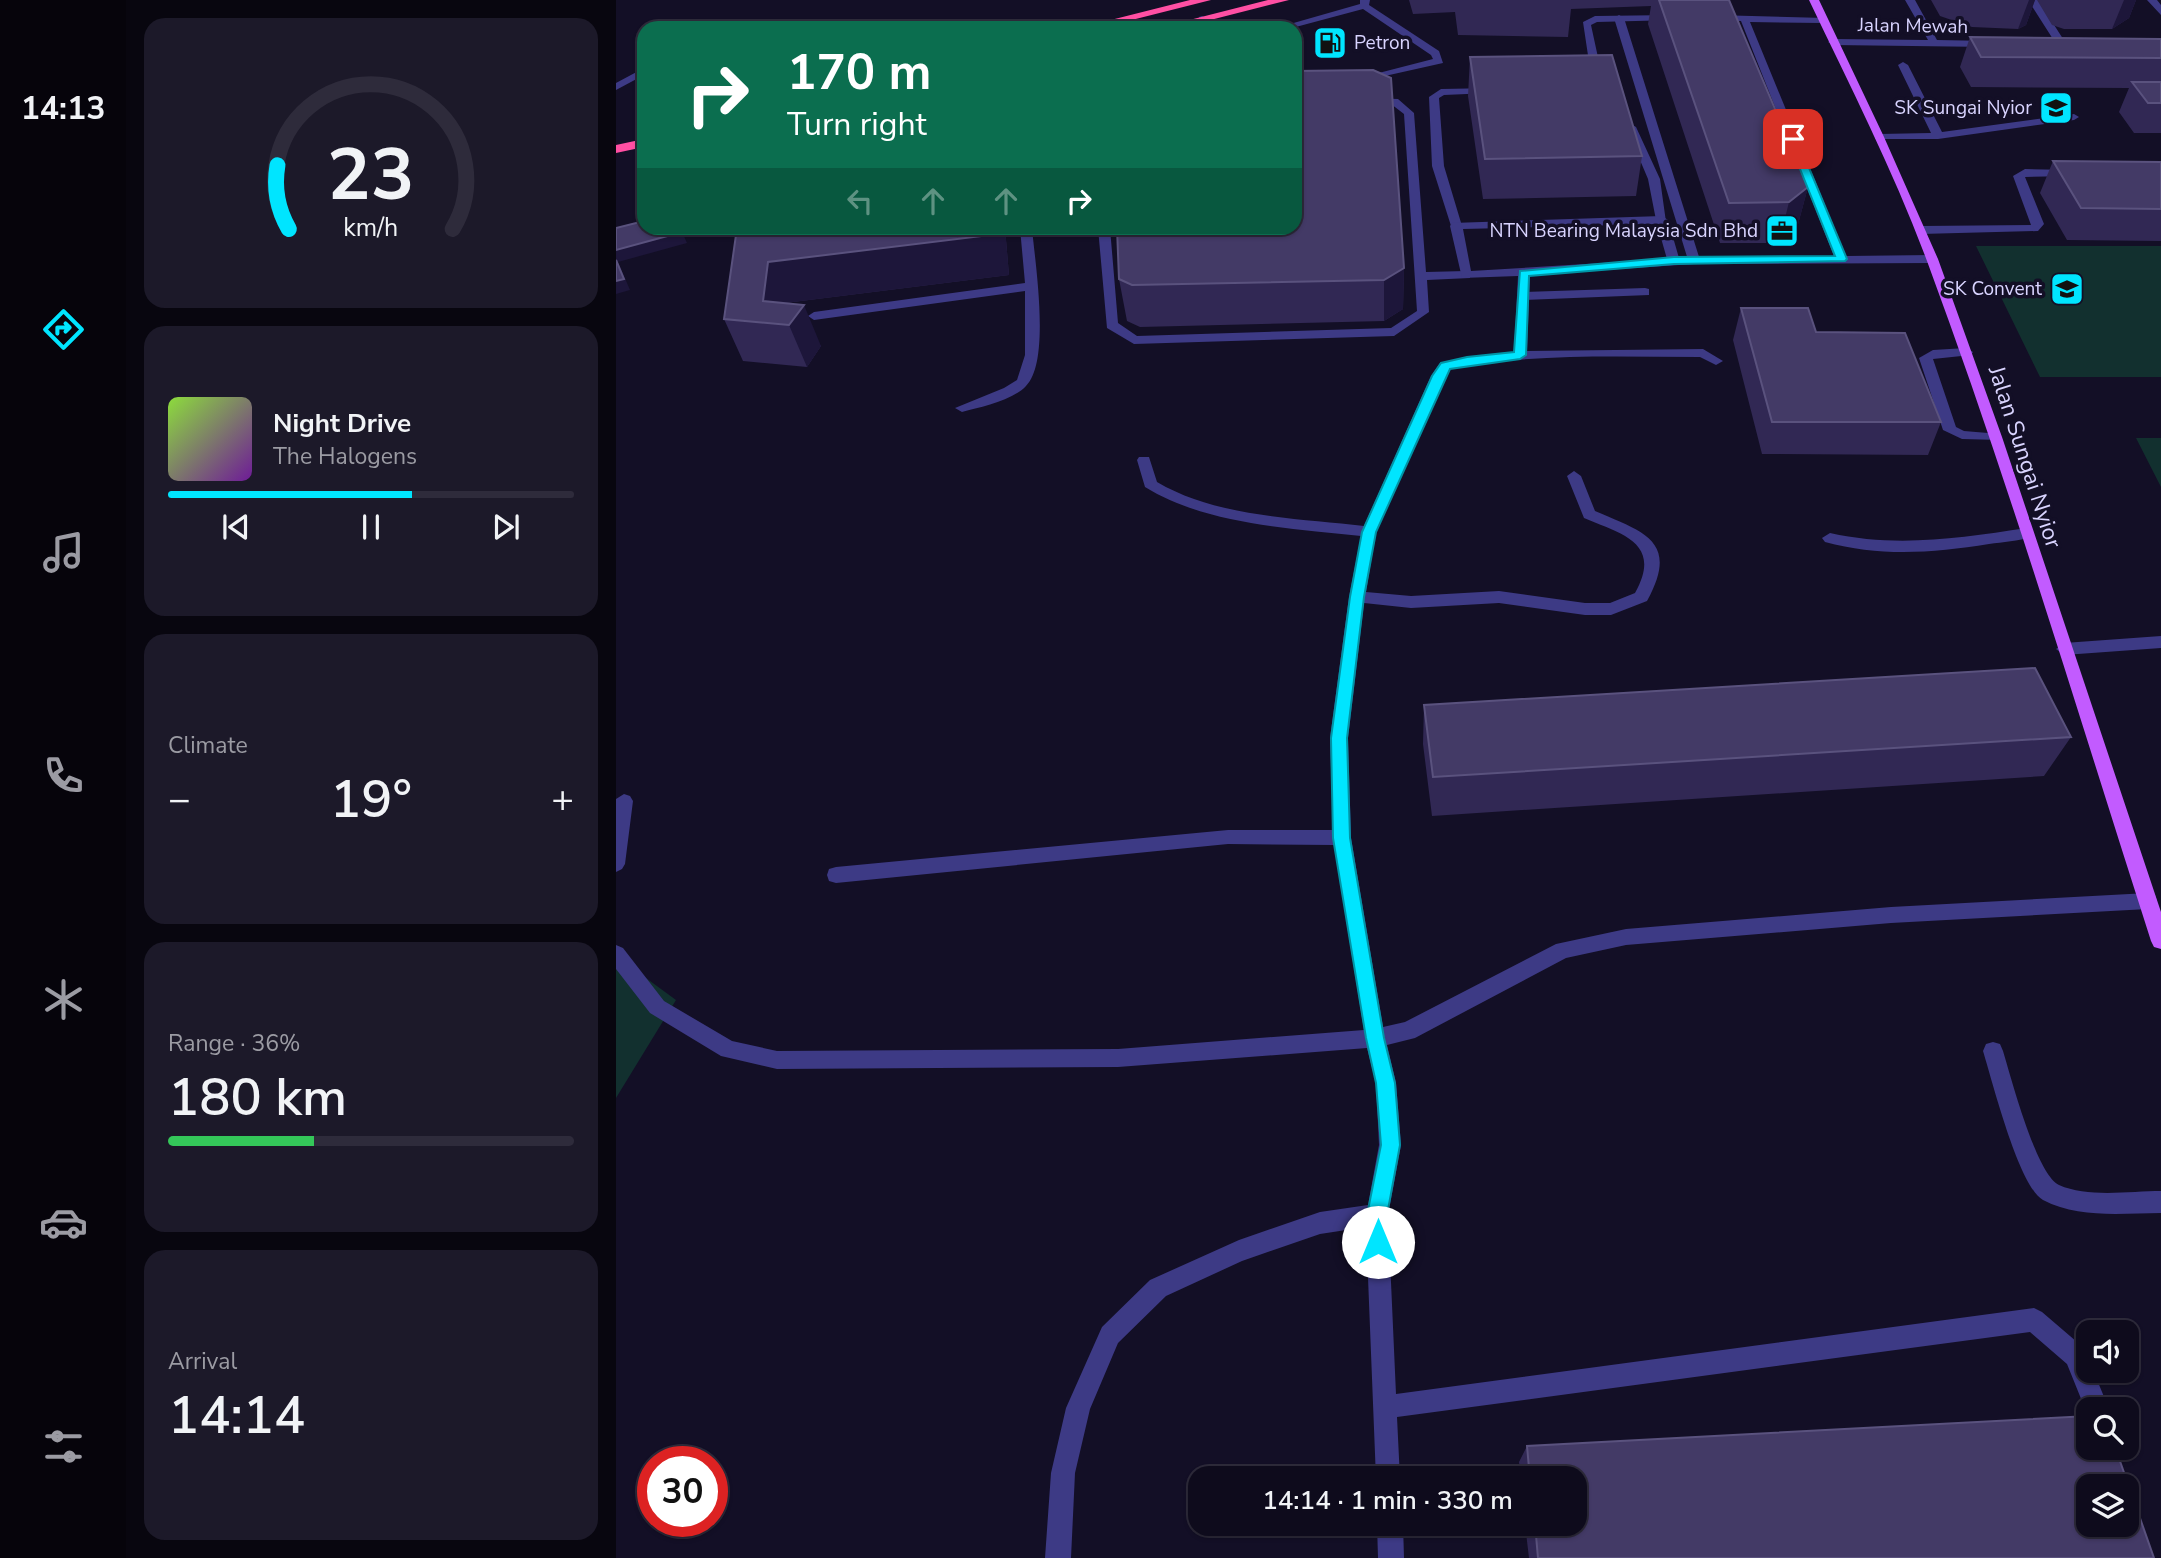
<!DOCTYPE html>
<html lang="en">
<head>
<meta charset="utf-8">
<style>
  body { margin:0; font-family:"Nunito Sans",sans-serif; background:#1c1929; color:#f1f3f6; height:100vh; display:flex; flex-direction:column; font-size:26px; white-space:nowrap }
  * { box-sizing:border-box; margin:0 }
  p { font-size:23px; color:#9b9ba3 }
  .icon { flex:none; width:38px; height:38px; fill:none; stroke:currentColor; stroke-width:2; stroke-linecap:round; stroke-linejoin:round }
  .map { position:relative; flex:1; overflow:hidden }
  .drawer { display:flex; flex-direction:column; gap:18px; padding:18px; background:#08060f; width:490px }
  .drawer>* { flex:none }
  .hud { position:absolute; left:21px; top:21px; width:665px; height:214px; border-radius:21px; box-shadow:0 2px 5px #0004,0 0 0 2px #2e2b3b; background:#0b6e4f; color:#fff; overflow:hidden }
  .controls { position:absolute; left:1460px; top:1320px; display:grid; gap:14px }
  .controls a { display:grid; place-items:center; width:63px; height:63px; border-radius:14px; background:#0e0b1c; box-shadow:0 2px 5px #0004,0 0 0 2px #2e2b3b; font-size:35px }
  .speed { position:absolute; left:21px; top:1446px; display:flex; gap:14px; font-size:35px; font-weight:700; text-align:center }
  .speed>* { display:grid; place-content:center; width:91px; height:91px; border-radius:50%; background:#0e0b1c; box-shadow:0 2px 5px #0004,0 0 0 2px #2e2b3b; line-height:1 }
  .speed .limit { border:10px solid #d22; background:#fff; color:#111 }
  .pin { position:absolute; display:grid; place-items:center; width:60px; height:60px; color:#fff; margin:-30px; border-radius:14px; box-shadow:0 4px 10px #0006 }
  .me { position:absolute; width:77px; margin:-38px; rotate:0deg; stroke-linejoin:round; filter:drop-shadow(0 0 5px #0008) }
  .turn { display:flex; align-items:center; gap:24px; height:147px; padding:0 35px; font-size:32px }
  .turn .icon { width:91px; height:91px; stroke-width:2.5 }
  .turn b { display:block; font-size:49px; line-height:60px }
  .lanes { display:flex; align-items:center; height:66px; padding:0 35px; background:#0003; justify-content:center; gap:35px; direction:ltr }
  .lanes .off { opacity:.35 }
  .big { font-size:52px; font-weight:600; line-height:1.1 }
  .drawer .tile { flex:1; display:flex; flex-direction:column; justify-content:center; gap:10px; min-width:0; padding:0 24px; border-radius:21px; background:#1c1929 }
  .drawer .dial { align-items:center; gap:0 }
  .dial svg { height:182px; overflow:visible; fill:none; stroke:#2e2b3b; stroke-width:7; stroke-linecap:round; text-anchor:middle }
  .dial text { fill:#f1f3f6; stroke:none }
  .song { display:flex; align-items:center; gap:21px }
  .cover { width:84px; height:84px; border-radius:10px; background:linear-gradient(135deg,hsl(90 70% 55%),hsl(280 70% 35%)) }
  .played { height:7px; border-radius:4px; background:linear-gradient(90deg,#00e5ff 60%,#2e2b3b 60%) }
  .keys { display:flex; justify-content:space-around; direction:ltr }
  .heat { display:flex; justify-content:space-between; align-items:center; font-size:38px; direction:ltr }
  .charge { height:10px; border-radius:5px; background:linear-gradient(90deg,#34c759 36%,#2e2b3b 0) }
  .trip { position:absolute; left:572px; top:1466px; width:399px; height:70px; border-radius:21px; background:#0e0b1c; box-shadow:0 2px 5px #0004,0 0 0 2px #2e2b3b; font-weight:600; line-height:70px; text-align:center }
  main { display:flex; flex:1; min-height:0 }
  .dock { display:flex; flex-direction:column; width:126px; justify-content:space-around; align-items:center; background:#06040b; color:#9b9ba3 }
  .dock .icon { width:49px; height:49px }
  .dock .current { color:#00e5ff }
  .dock b { font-size:32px; color:#f1f3f6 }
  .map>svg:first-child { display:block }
  .green { fill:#12302f }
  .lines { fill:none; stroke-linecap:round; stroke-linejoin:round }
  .lane { fill:#3d3a85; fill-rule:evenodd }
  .street { fill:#3d3a85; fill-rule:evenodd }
  .primary { fill:#c25bff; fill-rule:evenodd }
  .highway { fill:#ff4fa3; fill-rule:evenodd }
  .wall { fill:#312854 }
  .shaded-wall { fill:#1d163a }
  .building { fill:#433a66; stroke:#5a527e; stroke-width:2; fill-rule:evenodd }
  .route { fill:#00e5ff; stroke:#0095a6; stroke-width:2 }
  .labels { text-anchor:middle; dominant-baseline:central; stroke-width:7; stroke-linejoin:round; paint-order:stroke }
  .far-street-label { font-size:19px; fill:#d9d4ff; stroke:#130f26 }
  .far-poi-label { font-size:19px; fill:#d9d4ff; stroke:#130f26; text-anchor:end }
  .street-label { font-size:23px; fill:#d9d4ff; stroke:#130f26 }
</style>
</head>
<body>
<main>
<nav class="dock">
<b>14:13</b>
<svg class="icon current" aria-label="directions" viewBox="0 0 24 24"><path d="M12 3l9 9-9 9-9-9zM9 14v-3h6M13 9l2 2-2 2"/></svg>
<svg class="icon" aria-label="music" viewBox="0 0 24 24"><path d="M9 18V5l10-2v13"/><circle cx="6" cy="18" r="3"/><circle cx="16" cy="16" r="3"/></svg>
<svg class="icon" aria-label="phone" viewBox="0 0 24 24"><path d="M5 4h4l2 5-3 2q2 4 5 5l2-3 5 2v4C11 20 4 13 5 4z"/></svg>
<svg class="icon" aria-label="climate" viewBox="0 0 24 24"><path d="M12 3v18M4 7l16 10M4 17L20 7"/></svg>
<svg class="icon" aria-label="car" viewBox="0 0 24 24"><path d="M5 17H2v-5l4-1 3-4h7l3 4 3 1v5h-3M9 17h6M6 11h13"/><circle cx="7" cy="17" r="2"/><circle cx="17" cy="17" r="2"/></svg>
<svg class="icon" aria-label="filters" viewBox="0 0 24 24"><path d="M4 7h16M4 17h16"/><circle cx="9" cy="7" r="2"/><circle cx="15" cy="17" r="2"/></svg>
</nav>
<section class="drawer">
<div class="tile dial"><svg viewBox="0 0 100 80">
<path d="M14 69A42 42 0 1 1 86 69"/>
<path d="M14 69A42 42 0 0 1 9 41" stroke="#00e5ff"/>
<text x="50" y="56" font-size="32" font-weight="700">23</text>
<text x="50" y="72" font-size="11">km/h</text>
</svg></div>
<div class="tile">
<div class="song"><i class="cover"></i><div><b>Night Drive</b><p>The Halogens</p></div></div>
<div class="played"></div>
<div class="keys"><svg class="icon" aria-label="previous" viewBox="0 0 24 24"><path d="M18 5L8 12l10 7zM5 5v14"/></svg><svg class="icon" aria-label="pause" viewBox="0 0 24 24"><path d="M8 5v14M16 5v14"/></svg><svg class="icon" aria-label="next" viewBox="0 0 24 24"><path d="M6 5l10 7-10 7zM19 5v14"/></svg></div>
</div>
<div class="tile"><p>Climate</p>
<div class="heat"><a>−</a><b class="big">19°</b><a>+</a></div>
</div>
<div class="tile"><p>Range · 36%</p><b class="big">180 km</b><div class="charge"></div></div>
<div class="tile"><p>Arrival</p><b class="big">14:14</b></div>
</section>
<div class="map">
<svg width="1545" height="1558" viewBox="0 0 1545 1558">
  <rect width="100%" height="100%" fill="#130f26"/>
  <path class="green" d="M1360 246H1545V377H1424Z
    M1520 438H1545V487Z
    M0 956 60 1000 0 1098Z"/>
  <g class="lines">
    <path class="lane" d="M744 0H754L753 5 823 51 827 63 751 80V76L817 59 815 55 747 9 676 28H660L744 4Z
      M1412 0H1422L1451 45 1450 47H1442Z
      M1003 15 1008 18 1084 260 1082 263 1072 260 998 18Z
      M586 16 609 26 611 28H598L583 21V17Z
      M1287 62 1292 65 1326 132 1458 114 1463 117 1458 120 1322 139H1259V135L1263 134 1315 133 1282 65Z
      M28 68V75L0 90V83Z
      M878 88 879 90 874 93 828 95 823 98 828 166 846 226 836 229 816 166 813 97 825 89Z
      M752 98 782 99 798 113 810 272 850 271 854 272V278L811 280 813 312 778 336 518 344 491 328 482 228H494L502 323 521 336 775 328 801 311 788 114 775 104 748 103 747 101Z
      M1015 124 1020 127 1044 179 1050 222 1040 220 1032 179 1010 127Z
      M1409 169 1455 170 1461 173 1455 176 1409 177 1428 224 1422 231 1305 234 1299 230 1305 226 1415 225 1397 176Z
      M404 228H416C419 263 435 361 410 386 396 401 365 407 346 412L339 408 388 388 401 380 409 355V291L198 320 192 316 198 312 409 283Z
      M1029 288 1033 289V295L907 300 901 296 907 292Z
      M1350 348 1357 352 1355 355 1317 359 1340 427 1348 431 1384 434V440L1346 439 1327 430 1303 358 1317 350Z
      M1411 528 1418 533 1416 537C1402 541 1387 542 1373 544 1317 553 1264 557 1209 542L1206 538 1214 533C1281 548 1344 538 1411 528Z
      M1377 1042 1384 1044 1387 1051C1395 1077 1420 1174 1443 1185 1472 1198 1514 1191 1545 1191V1213C1507 1213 1463 1219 1427 1200 1403 1187 1376 1080 1367 1051L1370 1044Z"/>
    <path class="street" d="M1289 0H1299L1321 40 1374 41 1379 44 1374 47 1217 45 1212 42 1217 39 1312 40Z
      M1531 0H1541L1545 5V15Z
      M1056 15 1061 18 1059 20 981 22 975 25 983 62 978 65 973 62 967 22 979 16Z
      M1098 15 1209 18 1211 20 1206 23 1134 22 1230 256 1316 255 1322 259 1316 263 1078 264 914 275 911 351 1087 349 1107 361 1100 365 1084 357C1000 357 916 353 833 369L760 532 750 592 795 596 883 591 969 603H994L1019 593C1047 543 1006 534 968 518L951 476 958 471 965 476 979 511C1028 532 1064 541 1031 601L995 615H969L883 603 795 608 748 603 732 738 735 838 767 1027 789 1022 940 944 1010 929 1275 907 1532 893 1539 895 1541 901 1539 907 1532 909 1275 923 1010 945 950 958 799 1038 771 1045 780 1083 785 1145 772 1215 780 1394 1418 1308 1426 1312 1468 1348 1472 1356V1370H1477L1493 1409H1472V1416L1451 1364 1414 1332 781 1417 784 1479H760L750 1227 704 1234 626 1261 550 1296 502 1343 474 1409 459 1473 455 1558H429L435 1473 450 1408 486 1327 534 1280 623 1240 704 1212 752 1205 763 1145 760 1083 751 1048 502 1067 161 1069 105 1056 34 1013 0 969V945L7 948 48 1001 116 1041 161 1051 502 1049 748 1030 718 845 612 844 220 883 213 881 211 875 213 869 220 867 612 830H717L714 738 733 597 745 536C674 528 591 525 529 487L521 460 523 457H533L541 482C600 517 681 518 748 526L815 376 824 363 898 352 902 276 846 278 834 226 836 223 1046 216 1052 220 1063 258 1218 256 1125 21 1095 20 1093 18ZM1041 224 1051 259 855 271 847 229Z
      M1545 636V648L1448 655 1440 649 1448 643Z
      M8 794 14 796 17 801 9 864 6 869 0 872V799Z
      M761 1524H787L788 1558H762Z"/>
    <path class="primary" d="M1193 0H1203L1268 137 1322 259 1386 437 1545 912V949L1538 947 1535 941C1462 714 1394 485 1311 261 1278 172 1234 86 1193 0Z"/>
    <path class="highway" d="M574 0H595L484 28H463Z
      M652 0H673L563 28H542Z
      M28 139V147L0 153V145Z"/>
  </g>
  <path class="wall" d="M793 0H1113L1192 187 1181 228 1163 243H1104L1032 24 1035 6 955 9 952 37 842 35 839 12 797 14Z
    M1315 0H1419L1410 25 1402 29 1356 27 1324 16Z
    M1421 0H1520L1513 18 1496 29H1448L1436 25Z
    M1354 37 1545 39V133H1518L1503 112 1513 88 1355 87 1344 67Z
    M854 57 1026 156 1020 196 867 199 852 96Z
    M1437 161 1545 162V241L1451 240 1424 193Z
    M121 228H389L393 275 169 303 205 346 191 367 127 361 108 319Z
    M788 268 787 309 768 321 524 327 511 321 503 279Z
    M1125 308 1200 332 1325 422 1312 455 1146 454 1117 340Z
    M808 705 1455 737 1428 776 816 816 807 744Z
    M911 1446 1538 1558H913L909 1524H959V1479H905L903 1462Z"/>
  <path class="shaded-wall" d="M1413 0H1419L1410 25 1402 29Z
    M1508 0H1520L1513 18 1496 29Z
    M1192 187 1181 228 1163 243 1173 202Z
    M382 228H389L393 275 169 303 147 301 152 262Z
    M66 232 71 243 2 262 14 290 0 294V250Z
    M788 268 787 309 768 321V280Z
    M188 305 205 346 191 367 173 325Z"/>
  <path class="building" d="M1043 0H1113L1192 187 1173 202 1113 203Z
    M1354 37 1545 39V58L1365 57Z
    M996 55 1026 156 869 159 854 57Z
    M757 70 775 78 788 268 768 280 516 285 503 279 501 228H679V71Z
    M1516 82H1545V103H1532Z
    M1437 161 1545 162V209L1465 208Z
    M28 221V228H64L66 232 0 250V228Z
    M121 228H382L383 234 152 262 147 301 188 305 173 325 108 319Z
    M0 260 8 279 0 281Z
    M1125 308H1192L1200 332 1289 333 1325 422H1156Z
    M1419 668 1455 737 817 777 808 705Z
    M1472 1416V1447H1499L1538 1558H922L919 1524H959V1479H914L911 1446ZM1472 1486H1510V1524H1472Z"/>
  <path class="route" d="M1173 136 1181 139 1231 259 1229 261 1058 264 913 276 910 355 904 359 834 369 760 532 748 597 731 738 734 838 768 1038 779 1083 784 1145 771 1215 773 1242 770 1249 762 1252 755 1249 752 1242 751 1215 765 1145 760 1083 750 1038 717 838 715 738 734 597 746 532 816 376 825 363 851 357 898 352 904 271 1058 257 1219 256 1172 139Z"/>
  <defs>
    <symbol id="fuel-square" viewBox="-11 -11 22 22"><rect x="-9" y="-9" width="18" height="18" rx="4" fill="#00e5ff" stroke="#130f26"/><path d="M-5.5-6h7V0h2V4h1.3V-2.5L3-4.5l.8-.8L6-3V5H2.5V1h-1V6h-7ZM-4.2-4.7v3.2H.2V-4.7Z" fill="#111"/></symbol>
    <symbol id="school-square" viewBox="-11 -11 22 22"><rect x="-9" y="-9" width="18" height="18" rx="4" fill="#00e5ff" stroke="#130f26"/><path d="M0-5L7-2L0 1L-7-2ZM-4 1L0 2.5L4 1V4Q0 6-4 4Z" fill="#111"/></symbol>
    <symbol id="office-square" viewBox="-11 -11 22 22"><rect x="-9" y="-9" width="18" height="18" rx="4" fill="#00e5ff" stroke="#130f26"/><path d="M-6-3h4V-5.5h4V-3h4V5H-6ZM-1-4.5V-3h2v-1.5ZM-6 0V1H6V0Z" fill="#111"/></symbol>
  </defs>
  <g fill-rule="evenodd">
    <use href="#fuel-square" x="695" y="24" width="38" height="38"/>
    <use href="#school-square" x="1421" y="89" width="38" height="38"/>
    <use href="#office-square" x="1147" y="212" width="38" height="38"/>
    <use href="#school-square" x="1432" y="270" width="38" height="38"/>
  </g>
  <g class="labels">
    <g class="far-street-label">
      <text transform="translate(1297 26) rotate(1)">Jalan Mewah</text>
    </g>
    <g class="far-poi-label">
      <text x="738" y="43" text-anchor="start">Petron</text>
      <text x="1416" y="108">SK Sungai Nyior</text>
      <text x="1142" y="231">NTN Bearing Malaysia Sdn Bhd</text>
      <text x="1426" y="289">SK Convent</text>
    </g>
    <g class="street-label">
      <text transform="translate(1409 457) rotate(72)">Jalan Sungai Nyior</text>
    </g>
  </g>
</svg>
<div class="controls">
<a><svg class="icon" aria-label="sound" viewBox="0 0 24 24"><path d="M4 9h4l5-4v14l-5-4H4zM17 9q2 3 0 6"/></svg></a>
<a><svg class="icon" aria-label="search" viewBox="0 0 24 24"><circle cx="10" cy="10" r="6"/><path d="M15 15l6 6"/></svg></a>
<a><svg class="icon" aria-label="layers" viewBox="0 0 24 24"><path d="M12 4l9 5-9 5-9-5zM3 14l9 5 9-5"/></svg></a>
</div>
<div class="speed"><div class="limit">30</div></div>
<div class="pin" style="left:1177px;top:139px;background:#d93025"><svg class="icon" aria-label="arrive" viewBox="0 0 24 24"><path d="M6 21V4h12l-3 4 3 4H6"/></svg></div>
<svg class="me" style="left:762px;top:1242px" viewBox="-20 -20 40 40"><circle r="19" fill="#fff"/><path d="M0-13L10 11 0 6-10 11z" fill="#00e5ff"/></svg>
<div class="trip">14:14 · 1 min · 330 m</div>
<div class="hud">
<div class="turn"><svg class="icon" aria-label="right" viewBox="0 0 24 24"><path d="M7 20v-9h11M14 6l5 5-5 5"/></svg><div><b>170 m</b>Turn right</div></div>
<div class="lanes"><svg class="icon off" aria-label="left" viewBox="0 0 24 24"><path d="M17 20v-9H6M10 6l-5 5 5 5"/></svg><svg class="icon off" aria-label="ahead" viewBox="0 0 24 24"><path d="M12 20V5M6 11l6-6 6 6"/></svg><svg class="icon off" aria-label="ahead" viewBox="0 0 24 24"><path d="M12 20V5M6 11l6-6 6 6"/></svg><svg class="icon" aria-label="right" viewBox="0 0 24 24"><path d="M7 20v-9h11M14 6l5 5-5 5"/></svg></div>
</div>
</div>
</main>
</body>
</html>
